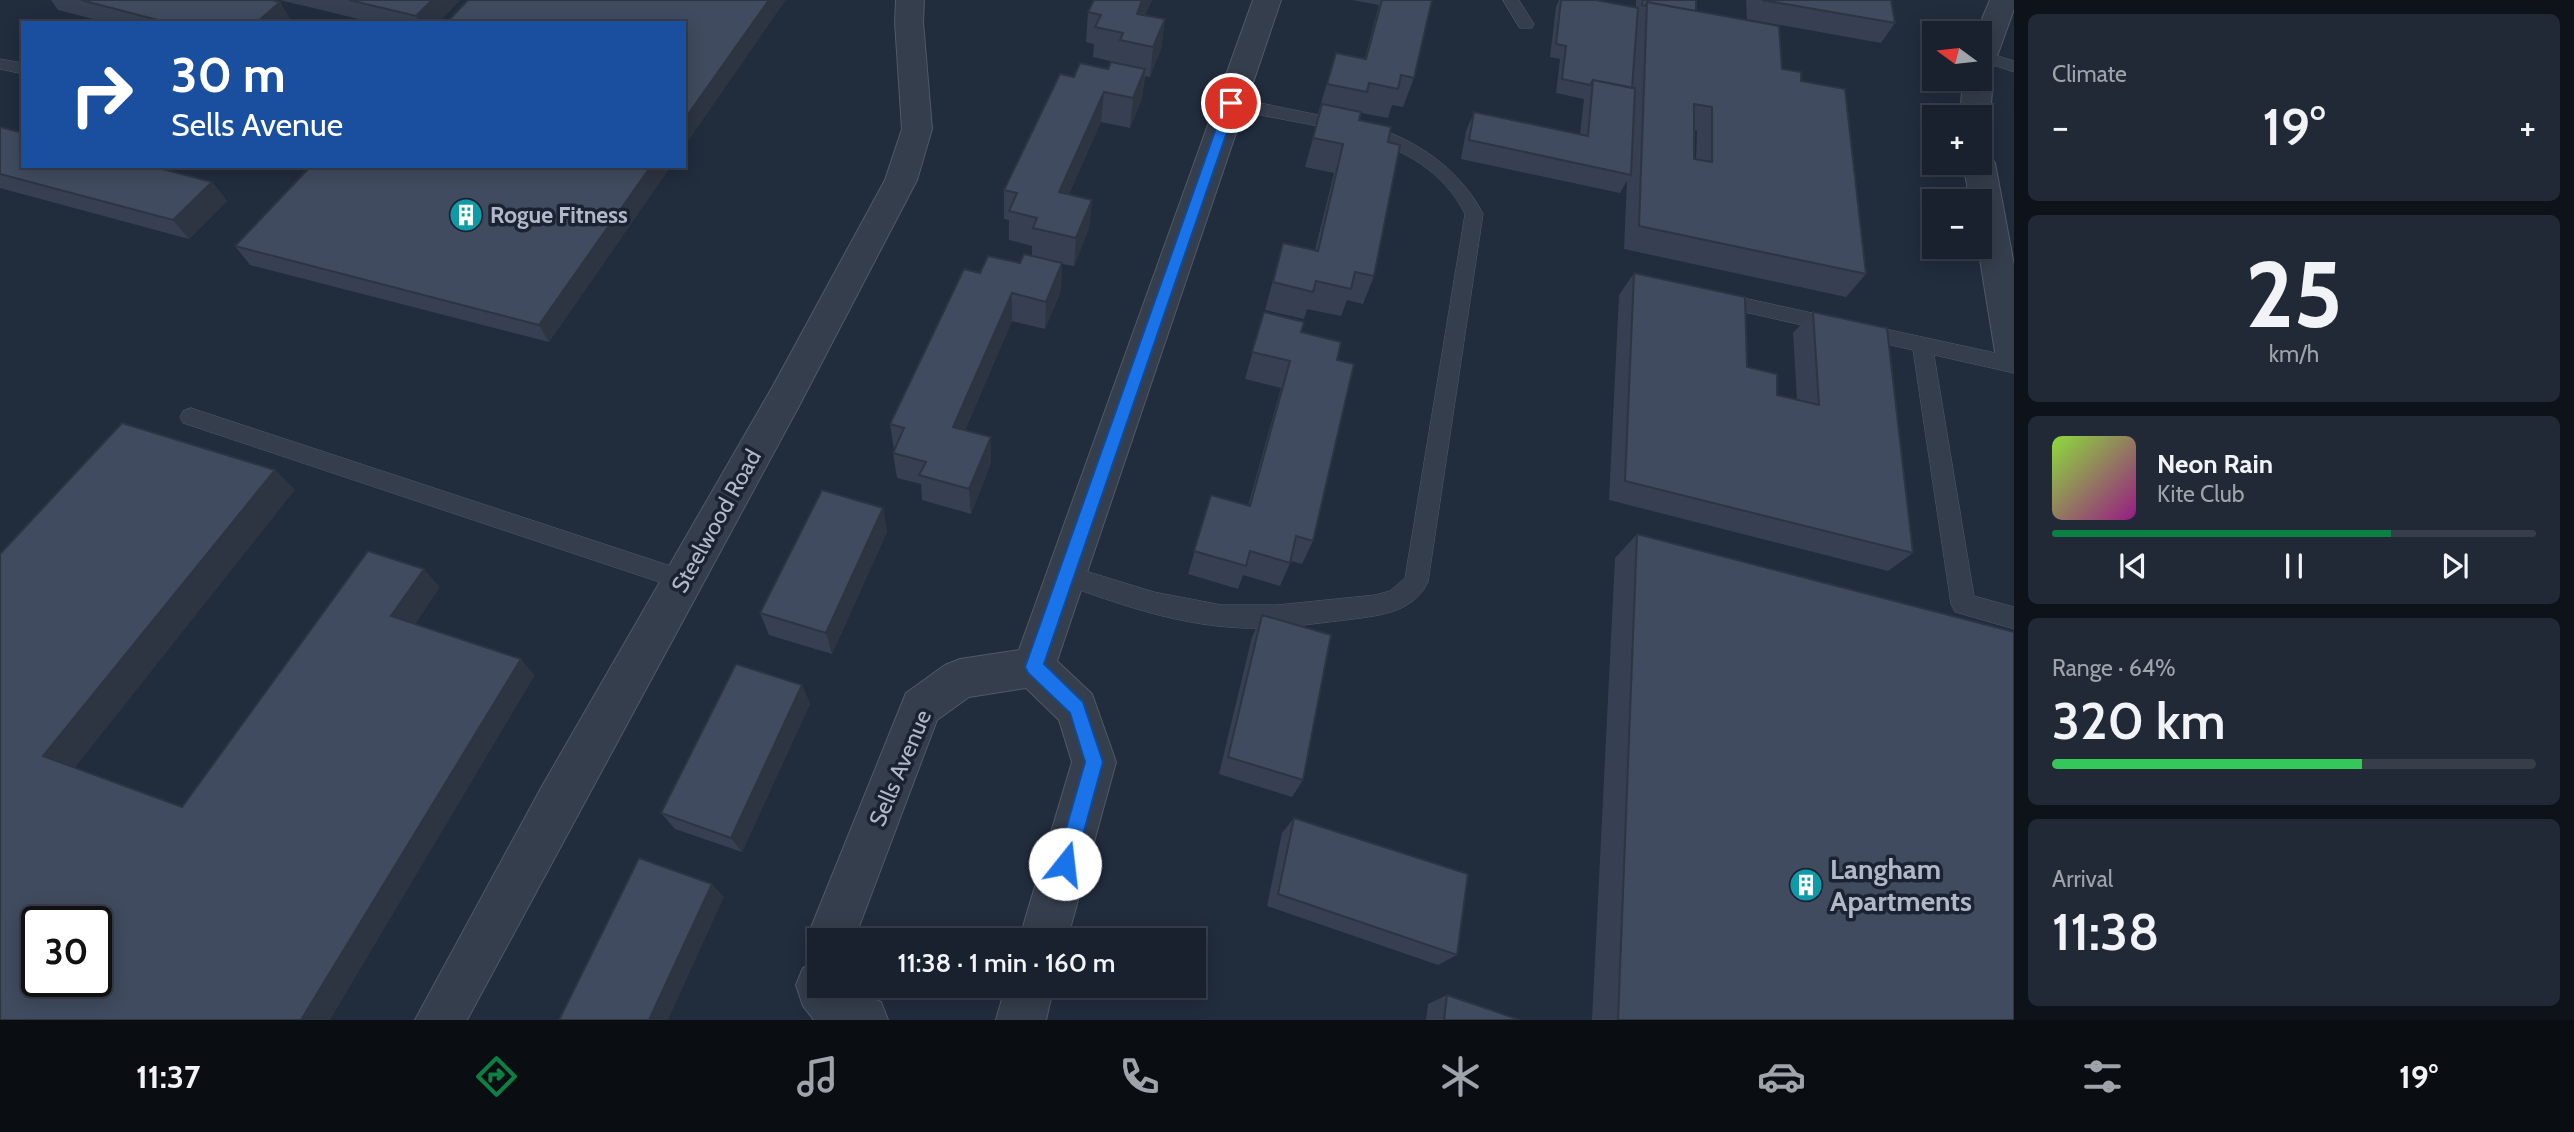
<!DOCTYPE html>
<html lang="en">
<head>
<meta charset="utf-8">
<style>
  body { margin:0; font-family:Cabin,sans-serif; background:#222936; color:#f1f3f6; height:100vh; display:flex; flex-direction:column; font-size:26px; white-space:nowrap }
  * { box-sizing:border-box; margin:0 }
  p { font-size:23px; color:#9fa3aa }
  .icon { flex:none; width:38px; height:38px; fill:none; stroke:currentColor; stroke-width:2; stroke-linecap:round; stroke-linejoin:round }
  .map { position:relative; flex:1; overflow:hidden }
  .sheet { display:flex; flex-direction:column; gap:14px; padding:14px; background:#0e1219; width:560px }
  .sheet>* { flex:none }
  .guide { position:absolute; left:21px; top:21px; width:665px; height:147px; border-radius:0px; box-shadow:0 4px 18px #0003,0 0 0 2px #373e4a; background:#1a4fa0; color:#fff; overflow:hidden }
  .needle { width:46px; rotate:285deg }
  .buttons { position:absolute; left:1922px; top:21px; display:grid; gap:14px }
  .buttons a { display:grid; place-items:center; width:70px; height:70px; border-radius:0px; background:#19212e; box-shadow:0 4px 18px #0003,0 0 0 2px #373e4a; font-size:35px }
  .speed { position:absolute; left:21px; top:906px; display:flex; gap:14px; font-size:35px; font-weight:700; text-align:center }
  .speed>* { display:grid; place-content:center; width:91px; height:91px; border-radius:50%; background:#19212e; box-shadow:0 4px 18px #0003,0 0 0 2px #373e4a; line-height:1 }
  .speed .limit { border:4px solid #111; border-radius:10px; background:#fff; color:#111 }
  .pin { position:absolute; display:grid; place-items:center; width:60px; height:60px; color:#fff; margin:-30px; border:4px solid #fff; border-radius:50%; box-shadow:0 2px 7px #0007 }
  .me { position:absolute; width:77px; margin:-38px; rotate:16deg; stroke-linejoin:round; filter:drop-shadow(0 0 5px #0008) }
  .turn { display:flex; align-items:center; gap:24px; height:147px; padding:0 35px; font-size:32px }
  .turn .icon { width:91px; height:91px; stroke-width:2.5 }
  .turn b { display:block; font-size:49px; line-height:60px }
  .big { font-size:52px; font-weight:600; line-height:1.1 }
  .sheet .tile { flex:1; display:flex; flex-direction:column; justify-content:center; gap:10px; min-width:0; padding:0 24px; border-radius:10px; background:#222936 }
  .sheet .dial { align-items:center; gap:0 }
  .dial b { font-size:91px; line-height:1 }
  .song { display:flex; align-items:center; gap:21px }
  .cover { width:84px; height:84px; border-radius:10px; background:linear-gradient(135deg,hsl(90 70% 55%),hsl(310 70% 35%)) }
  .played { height:7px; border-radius:4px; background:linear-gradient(90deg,#0b8043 70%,#373e4a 70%) }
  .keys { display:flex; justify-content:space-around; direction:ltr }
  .heat { display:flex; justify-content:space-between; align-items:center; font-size:38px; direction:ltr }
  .charge { height:10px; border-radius:5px; background:linear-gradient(90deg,#34c759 64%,#373e4a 0) }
  .trip { position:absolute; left:807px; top:928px; width:399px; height:70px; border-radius:0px; background:#19212e; box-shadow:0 4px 18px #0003,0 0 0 2px #373e4a; font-weight:600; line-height:70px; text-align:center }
  .tab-bar { display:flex; height:112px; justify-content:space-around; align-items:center; background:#0a0d12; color:#9fa3aa }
  .tab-bar .icon { width:49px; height:49px }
  .tab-bar .active { color:#0b8043 }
  .tab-bar b { font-size:32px; color:#f1f3f6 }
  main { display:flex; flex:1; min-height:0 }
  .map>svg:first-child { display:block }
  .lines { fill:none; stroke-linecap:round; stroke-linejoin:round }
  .lane-casing { stroke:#515968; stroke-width:1 }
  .street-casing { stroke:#515968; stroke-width:2 }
  .lane { fill:#353e4d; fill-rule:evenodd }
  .street { fill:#353e4d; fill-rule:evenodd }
  .wall { fill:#374052; fill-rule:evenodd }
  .shaded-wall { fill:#2d3442 }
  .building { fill:#404b5f; stroke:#2d3442; stroke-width:2; fill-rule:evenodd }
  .route { fill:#1a73e8; stroke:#114b97; stroke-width:2 }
  .labels { text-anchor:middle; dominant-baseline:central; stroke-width:7; stroke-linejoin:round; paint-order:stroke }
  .poi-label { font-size:23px; font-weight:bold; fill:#b1b9c9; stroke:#1b2332; text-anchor:start }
  .street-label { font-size:23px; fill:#b1b9c9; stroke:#1b2332 }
  .near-poi-label { font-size:28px; font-weight:bold; fill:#b1b9c9; stroke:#1b2332; text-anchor:start }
</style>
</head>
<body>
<main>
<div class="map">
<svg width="2014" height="1020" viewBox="0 0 2014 1020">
  <rect width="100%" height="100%" fill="#212c3d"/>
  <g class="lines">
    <defs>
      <path id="lane" d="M1503 0H1519L1534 24 1532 28H1520Z
        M1979 50 2014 61V72L1979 60Z
        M0 59 23 63V74L0 69Z
        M1231 97 1367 125C1415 138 1461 170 1483 214L1428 582C1413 614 1376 616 1345 620 1312 624 1278 629 1244 628 1180 626 1117 604 1058 582L1054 575 1058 568 1066 565 1154 592 1222 605H1277L1375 595 1390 591 1405 578 1465 214C1421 127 1306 129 1225 107L1222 103Z
        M1716 292 2014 357V373L1934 355 1974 596 2014 607V629L1955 612 1951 604 1913 350 1709 304 1706 299 1709 294Z
        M191 408 683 570 691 573 695 580 691 587 683 590 183 423 180 417 183 411Z"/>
      <path id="street" d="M896 0H924L923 22 932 129 917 180 799 406 467 1020H415L541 788 773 386 885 180 902 129 895 22Z
        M1253 0H1281L1057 661 1092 694 1116 762 1067 940H1019L1072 762 1059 720 1026 688 969 697 937 720 854 940H819V959L813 957 806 940 906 693 945 665 960 659 1019 650Z
        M1990 0H2014V9L1990 76 1993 79 1990 117 1986 124 1979 126V117H1960L1963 79H1979V33H1976Z
        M1979 152 1990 156 1995 163 2014 265V372L2002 368 1996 358 1978 247 1979 201H1970L1963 163H1979Z
        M819 961V985H849L854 992 881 1002 888 1020H814L803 1006 796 985 803 968Z
        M1006 985H1054L1046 1020H996Z"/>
    </defs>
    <use href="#lane" class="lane-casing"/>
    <use href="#street" class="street-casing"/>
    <use href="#lane" class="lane"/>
    <use href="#street" class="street"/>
  </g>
  <path class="wall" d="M51 0H272L292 21 290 23H109L58 10Z
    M280 0H460L438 23H375Z
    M1094 0H1152L1145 15 1165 19 1161 49 1150 77 1145 76 1142 98 1130 128 1101 122 1069 194 1092 200 1089 228 1074 266 1062 264 1061 291 1045 329 1012 321 965 430 991 437V463L971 514 922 500 921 484 897 478 893 453 894 450 890 424 980 273 1020 263 1032 256V246L1009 240V220L1004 219V190L1074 77 1108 69 1118 63 1093 57 1094 44 1086 42 1088 12Z
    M1352 0H1432L1414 78 1403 107 1392 105 1388 118 1361 113 1359 120 1388 142 1374 276 1363 304 1347 300 1341 316 1307 309 1304 319 1265 310 1283 243 1315 250 1334 173 1305 167 1320 113H1318L1336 53 1365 58 1379 5Z
    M1559 0H1596L1636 7V0H1696V11L1801 81 1866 274 1846 297 1624 249 1627 181 1620 193 1461 159 1466 131 1474 112 1580 134 1584 99 1556 93 1560 59 1550 57 1556 7ZM1694 130 1697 131 1696 159H1694Z
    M1746 0H1891L1895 23 1881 43 1747 19Z
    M0 127 212 182 227 201 189 239 0 188Z
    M671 166 549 342 250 265 235 246Z
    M1634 273 1747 367 1777 395 1797 399 1793 333 1813 312 1913 553 1888 571 1609 500 1619 295Z
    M1264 312 1301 332 1337 360 1313 541 1302 564 1291 561 1280 586 1243 575 1238 589 1188 574 1211 495 1248 506 1281 388 1245 379Z
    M883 508 887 532 832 654 769 635 760 613Z
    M1637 534 2014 1020H1592L1615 558Z
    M1262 615 1303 780 1292 797 1219 774 1252 637Z
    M802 685 810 704 742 852 675 829 661 813Z
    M1294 818 1457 955 1438 965 1267 906 1282 833Z
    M1447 995 1520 1020H1426L1428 1004Z"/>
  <path class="shaded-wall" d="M432 0H460L438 23H419L416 16Z
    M769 0H786L684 147V120Z
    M1142 0H1152L1133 43 1137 14Z
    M280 2 292 21 290 23H256Z
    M1165 19 1161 49 1150 77 1153 47Z
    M1145 69 1142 98 1130 128 1133 98Z
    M1104 92 1101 122 1057 221 1059 192Z
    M651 166H671L549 342 539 325Z
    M212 182 227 201 189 239 173 220Z
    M1092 200 1089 228 1074 266 1076 238Z
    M1062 263 1061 291 1045 329 1046 302Z
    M1012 293V321L955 452 953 427Z
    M991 437V463L971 514 969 489Z
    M275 470 295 490 73 770 43 756Z
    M883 508 887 532 832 654 826 633Z
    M424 569 440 587 409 634 391 616Z
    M521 659 535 675 330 1020H301Z
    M802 685 810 704 742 852 731 838Z
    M712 884 724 897 668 1020H649Z"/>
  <path class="building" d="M81 0H272L280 2 256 23H169Z
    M349 0H432L416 16Z
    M468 0H769L684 120V23H446Z
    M1094 0H1142L1137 14 1165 19 1153 47 1120 40 1123 33 1095 27 1101 15 1088 12Z
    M1382 0H1432L1414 78 1401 75 1398 89 1369 83 1367 92 1327 84 1336 53 1366 59Z
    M1561 0H1596L1638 8 1632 88 1593 80 1590 85 1562 79 1566 46 1556 44Z
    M1643 0H1696V11L1647 2 1645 6 1642 5Z
    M1762 0H1891L1895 23Z
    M1647 2 1779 26 1782 69 1801 72V81L1845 89 1866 274 1639 226ZM1694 104 1712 107V162L1694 159Z
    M1111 62 1145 69 1133 98 1104 92 1059 192 1092 200 1076 238 1033 228 1037 218 1009 211 1017 193 1004 190 1060 74 1074 77 1080 63 1108 69Z
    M1593 80 1635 88 1631 175 1469 140 1474 112 1588 136Z
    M1322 104 1361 112 1359 120 1391 127 1388 142 1400 145 1374 276 1355 272 1351 289 1316 281 1313 292 1273 282 1283 243 1318 251 1343 144 1313 138Z
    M0 127 23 133V166H151L212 182 173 220 0 174Z
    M311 166H651L539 325 235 246Z
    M1024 254 1062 263 1046 302 1012 293 953 427 991 437 969 489 919 475 926 462 893 453 904 428 890 424 964 269 980 273 988 256 1020 263Z
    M1634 273 1745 297 1747 367 1777 374V395L1819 405 1813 312 1887 328 1913 553 1625 481Z
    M1264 312 1304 322 1301 332 1341 342 1337 360 1354 364 1313 541 1296 536 1290 563 1250 551 1246 566 1194 551 1211 495 1250 506 1290 361 1252 352Z
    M122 423 275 470 43 756 182 807 368 551 424 569 391 616 521 659 301 1020H0V554ZM37 922H96V982H37Z
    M822 490 883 508 826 633 760 613Z
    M1637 534 2014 632V1020H1618Z
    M1262 615 1331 635 1303 780 1228 757Z
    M736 664 802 685 731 838 661 813Z
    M1294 818 1468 874 1457 955 1278 894Z
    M639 858 712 884 649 1020H559Z
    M1447 995 1520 1020H1444Z"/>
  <path class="route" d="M1231 99 1237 103 1044 664 1083 702 1103 762 1075 864 1072 870 1065 873 1058 870 1056 864 1085 762 1070 713 1028 673 1025 667 1225 103Z"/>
  <defs>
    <symbol id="building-disc" viewBox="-11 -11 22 22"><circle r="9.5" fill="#0f9aa8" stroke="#1b2332"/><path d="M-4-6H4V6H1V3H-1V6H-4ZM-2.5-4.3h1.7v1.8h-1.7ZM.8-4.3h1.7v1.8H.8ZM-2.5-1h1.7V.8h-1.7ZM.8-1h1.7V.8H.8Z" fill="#fff"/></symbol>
  </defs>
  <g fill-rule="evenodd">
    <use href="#building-disc" x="447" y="196" width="38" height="38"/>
    <use href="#building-disc" x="1787" y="866" width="38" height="38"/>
  </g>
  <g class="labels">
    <g class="poi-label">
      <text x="490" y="215">Rogue Fitness</text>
    </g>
    <g class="street-label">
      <text transform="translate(716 521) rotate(-61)">Steelwood Road</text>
      <text transform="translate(900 768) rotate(-67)">Sells Avenue</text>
    </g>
    <g class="near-poi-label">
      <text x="1830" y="869">Langham<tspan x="1830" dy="32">Apartments</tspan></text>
    </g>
  </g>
</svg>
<div class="buttons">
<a><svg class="needle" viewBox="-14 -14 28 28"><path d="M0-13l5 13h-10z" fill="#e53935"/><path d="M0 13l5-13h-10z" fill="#9fa3aa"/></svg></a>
<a>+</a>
<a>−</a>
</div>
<div class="speed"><div class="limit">30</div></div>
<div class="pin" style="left:1231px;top:103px;background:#d93025"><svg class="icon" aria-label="arrive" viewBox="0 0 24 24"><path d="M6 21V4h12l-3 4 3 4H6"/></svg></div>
<svg class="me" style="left:1065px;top:864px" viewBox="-20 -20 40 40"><circle r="19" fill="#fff"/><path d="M0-13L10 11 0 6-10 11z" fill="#1a73e8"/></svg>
<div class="trip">11:38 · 1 min · 160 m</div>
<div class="guide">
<div class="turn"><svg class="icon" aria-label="right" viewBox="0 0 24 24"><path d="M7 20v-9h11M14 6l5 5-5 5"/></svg><div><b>30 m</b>Sells Avenue</div></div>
</div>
</div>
<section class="sheet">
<div class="tile"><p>Climate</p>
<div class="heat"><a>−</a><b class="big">19°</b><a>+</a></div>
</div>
<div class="tile dial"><b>25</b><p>km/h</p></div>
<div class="tile">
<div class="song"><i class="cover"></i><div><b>Neon Rain</b><p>Kite Club</p></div></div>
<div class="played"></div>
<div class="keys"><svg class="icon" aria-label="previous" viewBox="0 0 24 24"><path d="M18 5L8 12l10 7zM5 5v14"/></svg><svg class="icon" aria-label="pause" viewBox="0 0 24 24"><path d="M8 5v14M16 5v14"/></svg><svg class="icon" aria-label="next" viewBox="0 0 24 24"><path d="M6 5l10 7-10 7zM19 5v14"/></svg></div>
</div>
<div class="tile"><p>Range · 64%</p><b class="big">320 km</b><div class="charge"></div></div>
<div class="tile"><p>Arrival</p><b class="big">11:38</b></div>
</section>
</main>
<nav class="tab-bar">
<b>11:37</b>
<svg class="icon active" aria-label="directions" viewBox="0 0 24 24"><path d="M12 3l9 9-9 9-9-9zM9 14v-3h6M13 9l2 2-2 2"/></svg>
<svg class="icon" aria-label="music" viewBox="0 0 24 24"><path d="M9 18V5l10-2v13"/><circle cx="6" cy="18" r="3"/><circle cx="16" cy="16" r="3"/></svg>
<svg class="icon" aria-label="phone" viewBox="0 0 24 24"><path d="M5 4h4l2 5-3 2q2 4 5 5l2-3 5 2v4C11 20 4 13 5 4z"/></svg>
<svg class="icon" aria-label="climate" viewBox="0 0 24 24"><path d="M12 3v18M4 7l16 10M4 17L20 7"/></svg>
<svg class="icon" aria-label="car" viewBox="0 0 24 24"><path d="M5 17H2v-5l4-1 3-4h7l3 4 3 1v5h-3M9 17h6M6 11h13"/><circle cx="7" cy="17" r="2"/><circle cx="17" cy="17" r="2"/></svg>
<svg class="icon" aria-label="filters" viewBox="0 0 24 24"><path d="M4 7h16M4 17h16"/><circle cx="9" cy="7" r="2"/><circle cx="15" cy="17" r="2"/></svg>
<b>19°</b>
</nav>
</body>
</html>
